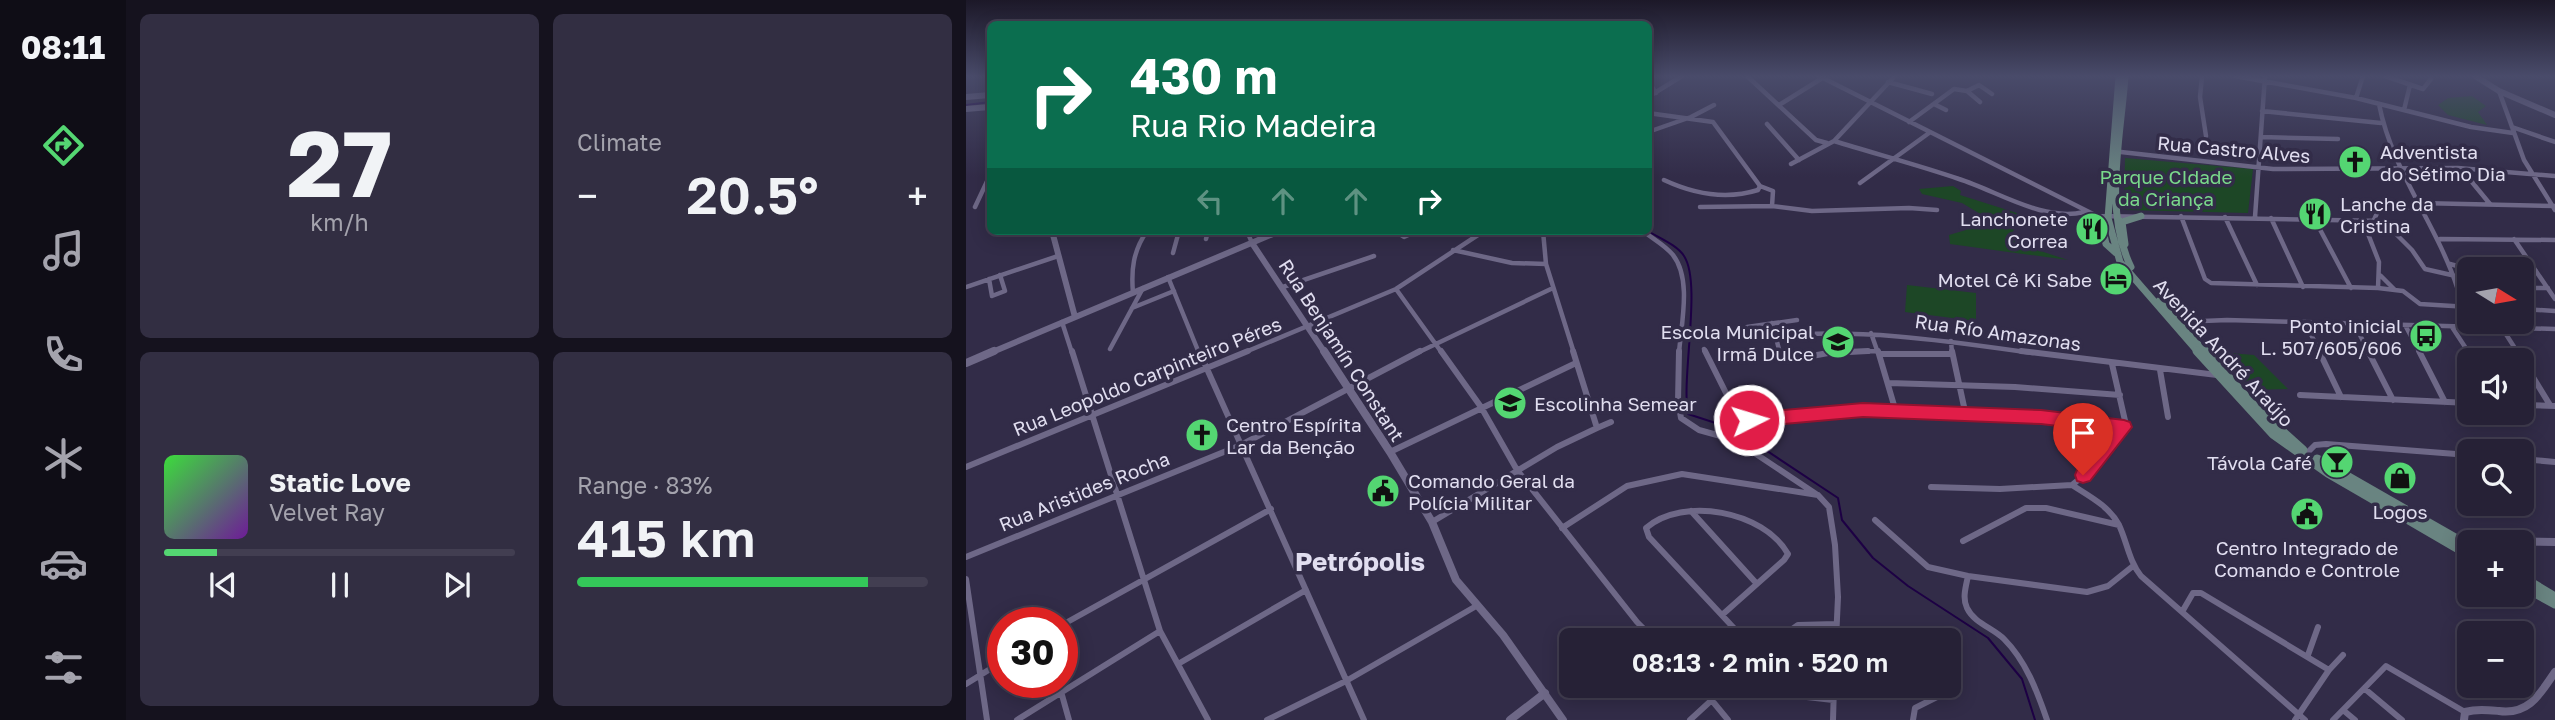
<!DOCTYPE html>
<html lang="en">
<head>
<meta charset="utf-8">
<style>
  body { margin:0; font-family:"Golos Text",sans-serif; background:#322e42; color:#f1f3f6; height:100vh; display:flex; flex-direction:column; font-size:26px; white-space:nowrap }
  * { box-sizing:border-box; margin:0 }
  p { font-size:23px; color:#a4a3ad }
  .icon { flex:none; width:38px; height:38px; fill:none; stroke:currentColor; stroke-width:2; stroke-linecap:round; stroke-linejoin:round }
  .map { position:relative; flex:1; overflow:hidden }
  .drawer { display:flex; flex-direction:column; gap:14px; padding:14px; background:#15121e; width:840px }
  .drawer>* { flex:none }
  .guide { position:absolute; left:21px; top:21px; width:665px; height:214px; border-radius:10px; box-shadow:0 4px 18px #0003,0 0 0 2px #423e51; background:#0b6e4f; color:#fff; overflow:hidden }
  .needle { width:46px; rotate:101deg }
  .fabs { position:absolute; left:1491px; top:257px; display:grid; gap:14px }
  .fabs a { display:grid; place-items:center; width:77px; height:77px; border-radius:10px; background:#262136; box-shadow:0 4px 18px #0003,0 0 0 2px #423e51; font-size:35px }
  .speed { position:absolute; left:21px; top:607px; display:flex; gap:14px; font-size:35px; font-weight:700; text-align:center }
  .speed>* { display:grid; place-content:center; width:91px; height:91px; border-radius:50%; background:#262136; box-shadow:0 4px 18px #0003,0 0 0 2px #423e51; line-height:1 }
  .speed .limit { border:10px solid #d22; background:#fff; color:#111 }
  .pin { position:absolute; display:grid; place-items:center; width:60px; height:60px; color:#fff; margin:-72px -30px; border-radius:50% 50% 50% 0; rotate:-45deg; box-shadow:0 0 7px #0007 }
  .pin .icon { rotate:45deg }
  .me { position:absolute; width:77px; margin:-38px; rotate:85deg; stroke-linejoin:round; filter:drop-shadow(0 0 5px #0008) }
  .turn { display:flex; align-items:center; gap:24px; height:147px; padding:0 28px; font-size:32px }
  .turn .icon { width:91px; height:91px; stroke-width:2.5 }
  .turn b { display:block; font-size:49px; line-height:60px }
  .lanes { display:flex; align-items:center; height:66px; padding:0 28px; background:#0003; justify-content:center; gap:35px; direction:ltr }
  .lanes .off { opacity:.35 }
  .big { font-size:52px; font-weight:600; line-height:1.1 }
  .drawer .card { flex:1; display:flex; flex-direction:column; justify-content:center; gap:10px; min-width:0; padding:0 24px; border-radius:10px; background:#322e42 }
  .drawer .dial { align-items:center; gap:0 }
  .dial b { font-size:91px; line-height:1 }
  .song { display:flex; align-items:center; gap:21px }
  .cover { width:84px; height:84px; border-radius:10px; background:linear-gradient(135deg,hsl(120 70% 55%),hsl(280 70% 35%)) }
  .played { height:7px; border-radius:4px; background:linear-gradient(90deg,#54d672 15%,#423e51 15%) }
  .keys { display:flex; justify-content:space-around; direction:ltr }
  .heat { display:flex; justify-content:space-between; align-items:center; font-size:38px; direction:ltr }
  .charge { height:10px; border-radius:5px; background:linear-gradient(90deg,#34c759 83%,#423e51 0) }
  .drawer .tiles { flex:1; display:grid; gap:14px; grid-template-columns:repeat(2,1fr) }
  .trip { position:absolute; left:593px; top:628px; width:402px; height:70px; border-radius:10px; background:#262136; box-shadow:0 4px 18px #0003,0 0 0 2px #423e51; font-weight:600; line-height:70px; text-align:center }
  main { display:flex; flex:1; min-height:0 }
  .tab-bar { display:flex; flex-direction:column; width:126px; justify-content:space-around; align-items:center; background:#0f0d16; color:#a4a3ad }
  .tab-bar .icon { width:49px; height:49px }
  .tab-bar .active { color:#54d672 }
  .tab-bar b { font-size:32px; color:#f1f3f6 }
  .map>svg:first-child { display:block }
  .green { fill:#1d4726 }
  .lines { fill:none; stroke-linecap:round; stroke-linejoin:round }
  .stream { stroke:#1d0044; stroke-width:2 }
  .minor-far1 { stroke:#6e6887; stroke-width:4.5 }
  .minor { stroke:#6e6887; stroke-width:6 }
  .tertiary-far1 { stroke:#6e6887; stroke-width:6 }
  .tertiary { stroke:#6e6887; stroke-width:8 }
  .secondary-far1 { stroke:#698481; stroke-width:7 }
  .secondary { stroke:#698481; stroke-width:9 }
  .route { fill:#e11d48; stroke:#92132f; stroke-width:2 }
  .labels { text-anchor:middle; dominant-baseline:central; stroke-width:7; stroke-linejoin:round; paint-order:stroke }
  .street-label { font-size:19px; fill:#e1def0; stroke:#322c48 }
  .poi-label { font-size:19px; fill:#e1def0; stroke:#322c48; text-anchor:start }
  .park-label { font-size:19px; fill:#7ad98b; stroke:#322c48 }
  .district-label { font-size:26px; font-weight:bold; fill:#e1def0; stroke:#322c48 }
</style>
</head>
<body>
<main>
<nav class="tab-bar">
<b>08:11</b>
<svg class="icon active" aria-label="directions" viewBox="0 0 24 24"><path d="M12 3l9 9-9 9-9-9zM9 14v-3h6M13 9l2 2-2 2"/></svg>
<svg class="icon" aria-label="music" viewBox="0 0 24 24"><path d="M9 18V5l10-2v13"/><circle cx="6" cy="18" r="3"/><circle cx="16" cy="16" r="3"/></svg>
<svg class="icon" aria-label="phone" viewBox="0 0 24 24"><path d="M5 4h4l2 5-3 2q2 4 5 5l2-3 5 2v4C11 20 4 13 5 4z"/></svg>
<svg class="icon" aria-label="climate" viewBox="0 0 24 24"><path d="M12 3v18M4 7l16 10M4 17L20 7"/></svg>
<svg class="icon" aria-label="car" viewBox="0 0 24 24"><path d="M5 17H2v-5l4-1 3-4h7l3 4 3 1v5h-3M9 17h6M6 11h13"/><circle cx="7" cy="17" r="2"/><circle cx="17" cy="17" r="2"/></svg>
<svg class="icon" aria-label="filters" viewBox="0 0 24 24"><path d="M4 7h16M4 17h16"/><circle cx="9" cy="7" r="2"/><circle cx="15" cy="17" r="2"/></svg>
</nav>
<section class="drawer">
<div class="tiles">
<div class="card dial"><b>27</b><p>km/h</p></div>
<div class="card"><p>Climate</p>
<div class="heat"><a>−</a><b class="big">20.5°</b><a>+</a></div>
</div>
<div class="card">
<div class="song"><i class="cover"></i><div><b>Static Love</b><p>Velvet Ray</p></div></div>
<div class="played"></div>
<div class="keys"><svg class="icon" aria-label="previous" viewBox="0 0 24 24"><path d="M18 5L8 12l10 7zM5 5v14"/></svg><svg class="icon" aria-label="pause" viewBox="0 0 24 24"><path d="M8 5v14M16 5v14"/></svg><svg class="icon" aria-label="next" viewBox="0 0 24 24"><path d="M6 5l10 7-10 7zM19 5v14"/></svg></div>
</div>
<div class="card"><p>Range · 83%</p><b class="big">415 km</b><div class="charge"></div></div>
</div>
</section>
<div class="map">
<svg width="1589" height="720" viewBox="0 0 1589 720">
  <rect width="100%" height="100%" fill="#322c48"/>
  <path class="green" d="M1506 96 1520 106 1512 112 1521 125 1482 115 1472 105 1482 98Z
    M1159 158 1287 169 1282 213 1158 210Z
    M987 186 995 191 994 195 1054 214 1047 232 1053 244 1102 260 984 244 983 235 1000 230 1016 215 996 203 956 194 953 189Z
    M941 285 1010 293V321L939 312Z
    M1250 352 1288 355 1322 389 1282 390Z"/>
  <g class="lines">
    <path class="stream" d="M0 105 24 102
      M682 231C693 238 711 245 718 256 736 283 715 377 722 414L768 429 872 498 876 520 907 558 942 586 1022 638 1056 679 1069 720"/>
    <path class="minor-far1" d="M781 76 850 140 861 143
      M853 76 1131 216 1417 221 1446 250 1459 269 1503 279
      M1236 76 1234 97 1240 136
      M1269 76 1390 98 1505 127 1547 133
      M1419 76 1457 89 1465 79
      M682 81 690 93
      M922 82 966 94
      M1001 91 1014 102
      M1533 91 1558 160 1589 210
      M682 97 716 76
      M1390 98 1397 76
      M968 104 980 110
      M1413 104C1426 171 1470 223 1491 287
      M813 105 858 77
      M1438 110 1444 85
      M1296 111 1415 123
      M682 113 747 122 794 186
      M943 122 988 89 1001 91 1013 85 1026 94
      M801 124 833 160
      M1546 127 1589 142
      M682 132 725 117 748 105
      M1296 137 1372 139
      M868 141C910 154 952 165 993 179 1031 191 1077 222 1118 212
      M1155 152 1307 169 1492 168 1589 176
      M825 164 868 141 927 78
      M1496 170 1524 204
      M698 180C728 194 760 200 792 190L794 186
      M894 183 963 133
      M794 186 807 191 806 206
      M1453 203 1589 206
      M9 207 24 175
      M734 207 806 206 846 211 943 208 971 210
      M1215 216 1239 279 1245 283 1412 288 1437 291 1454 304 1503 307
      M1259 217 1291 285
      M1289 217 1299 76
      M1305 218 1337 287
      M1349 220 1385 288
      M1408 220 1414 206 1457 208
      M1397 221 1413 262 1412 288
      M281 231 286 243
      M429 231 438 237 451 231
      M577 231 580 264 608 353
      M677 231C687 239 699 245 707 255 726 279 715 325 713 353
      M240 239 242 231
      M1474 239 1589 240
      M1548 239 1589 299
      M487 250 546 263 580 264
      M207 253 213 231
      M1484 264 1506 270
      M1556 271H1570
      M1415 276 1429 290
      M202 277 233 353
      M23 279 26 296 39 291 34 275
      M0 287 92 256
      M317 287 408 256
      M1556 288H1582
      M430 289 476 353
      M167 293C165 270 167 251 181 231
      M166 308 208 291
      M1556 309 1589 311
      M96 322 106 353
      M1213 322 1261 320 1589 329
      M1339 322 1354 353
      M806 323 814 353
      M1388 323 1403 353
      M1439 325 1454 353
      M781 327 831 320
      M1486 327 1503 353
      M1536 328 1552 353
      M905 333 912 353
      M808 336C896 328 981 341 1067 353
      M985 341 986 353
      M144 349 177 288
      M738 349 740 353
      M277 353 430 289 518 231
      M451 353 587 288
      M861 353 911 351"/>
    <path class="minor" d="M106 351 194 631 242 720
      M233 351 398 720
      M475 351 515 407 551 470 671 622 689 640
      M607 351 631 428 645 422
      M713 351 712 401 715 418 733 430 769 440 850 494
      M739 351 770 413 778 420 897 410 1075 417 1158 427
      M814 351 819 361 862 353 902 351
      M912 351 930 412
      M986 351 1000 416
      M1055 351 1251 375
      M1353 351 1375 397
      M1402 351 1427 400
      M1453 351 1479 402
      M1501 351 1507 360
      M1551 351 1584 405
      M913 354H986
      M1194 370 1202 417
      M923 383 1049 387 1154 395
      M1334 395 1503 403
      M1556 405 1589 406
      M424 452 610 363
      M1341 453 1349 445 1360 444 1503 455
      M1556 459 1589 462
      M0 467 282 351
      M1106 485C1123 496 1143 506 1153 525 1161 542 1163 561 1175 576L1339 720
      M1106 485 1117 476 1160 425 1146 364
      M965 487 1034 489 1106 485
      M725 511 791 584
      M909 520 962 567 1002 576 1121 592 1142 586 1167 566
      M466 522 591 447 631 428
      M596 528 661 486 716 474 852 495 863 507 869 545 872 597 870 640
      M997 541 1060 508H1080L1153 525
      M0 557 275 445 454 351
      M1002 576C1000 586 996 598 1001 608 1008 623 1027 628 1038 639 1060 661 1071 691 1081 720
      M0 579 21 720
      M1216 612 1227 593H1235L1363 670
      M756 615 818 560 822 554C798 511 717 496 680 528L683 537 779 640
      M96 625 305 509
      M811 640 832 625 870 624
      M1342 655 1352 627
      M212 664 340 590
      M0 684 37 661
      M734 686 762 720
      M822 686 832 696 867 700
      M1399 689 1436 720
      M96 695 103 720
      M1377 710 1389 720
      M51 720 194 631
      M301 720 380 681 512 605
      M724 720 761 686
      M867 720 868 686
      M947 720 949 708 971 697
      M1329 720 1363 670 1377 655
      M1367 720 1420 666 1499 712"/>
    <path class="tertiary-far1" d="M1509 76 1533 91 1589 115
      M0 97 24 95
      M0 109 24 107
      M86 231 109 317
      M286 243 359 353
      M24 353 314 231"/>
    <path class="tertiary" d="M358 351 424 452 466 522 490 580 537 635 597 720
      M0 363 28 351
      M1494 541 1589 542
      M544 720 579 693
      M1498 720 1499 712C1511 709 1521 710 1533 711 1563 715 1574 694 1589 672"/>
    <path class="secondary-far1" d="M1153 76 1142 218 1154 262 1233 353
      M1159 76C1155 137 1137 210 1165 267
      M1142 218 1136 226 1140 244 1150 253
      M1152 220 1156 222 1175 216
      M1156 222 1159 244
      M1193 301 1240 353"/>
    <path class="secondary" d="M1231 351 1307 434 1362 473 1503 555
      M1239 351 1287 405 1337 450
      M1351 459 1503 546
      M1556 577 1589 597
      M1556 586 1589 604"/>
  </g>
  <linearGradient id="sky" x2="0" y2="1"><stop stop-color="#1c1828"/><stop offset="0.43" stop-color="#494b6a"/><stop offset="1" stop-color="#494b6a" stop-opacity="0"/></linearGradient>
  <rect width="1589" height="177" fill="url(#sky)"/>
  <path class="route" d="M897 403 1075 410 1158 420 1164 422 1166 427 1124 481 1117 483 1111 481 1109 475 1111 470 1143 432 1075 424 897 417 783 427 777 425 775 420 777 415 783 413Z"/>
  <defs>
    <symbol id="church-disc" viewBox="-11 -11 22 22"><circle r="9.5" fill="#54d672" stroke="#322c48"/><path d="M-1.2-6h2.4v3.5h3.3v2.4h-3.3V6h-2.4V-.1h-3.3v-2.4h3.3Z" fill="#111"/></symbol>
    <symbol id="restaurant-disc" viewBox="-11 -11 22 22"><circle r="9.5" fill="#54d672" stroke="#322c48"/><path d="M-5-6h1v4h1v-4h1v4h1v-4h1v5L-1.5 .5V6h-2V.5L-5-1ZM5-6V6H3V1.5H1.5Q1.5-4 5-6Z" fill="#111"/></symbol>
    <symbol id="hotel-disc" viewBox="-11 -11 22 22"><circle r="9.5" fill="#54d672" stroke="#322c48"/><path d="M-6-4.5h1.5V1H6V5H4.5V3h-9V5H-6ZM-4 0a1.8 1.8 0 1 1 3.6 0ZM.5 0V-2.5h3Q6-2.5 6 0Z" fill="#111"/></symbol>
    <symbol id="bus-disc" viewBox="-11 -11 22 22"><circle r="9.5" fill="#54d672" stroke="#322c48"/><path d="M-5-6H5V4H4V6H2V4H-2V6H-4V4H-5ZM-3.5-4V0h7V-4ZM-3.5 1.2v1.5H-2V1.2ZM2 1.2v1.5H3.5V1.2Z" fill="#111"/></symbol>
    <symbol id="school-disc" viewBox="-11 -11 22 22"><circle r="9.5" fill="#54d672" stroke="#322c48"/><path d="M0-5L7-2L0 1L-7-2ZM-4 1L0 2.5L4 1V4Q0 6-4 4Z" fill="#111"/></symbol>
    <symbol id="bar-disc" viewBox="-11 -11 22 22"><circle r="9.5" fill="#54d672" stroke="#322c48"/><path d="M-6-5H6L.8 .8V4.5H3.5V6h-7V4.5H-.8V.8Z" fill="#111"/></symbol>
    <symbol id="shop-disc" viewBox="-11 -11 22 22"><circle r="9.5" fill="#54d672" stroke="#322c48"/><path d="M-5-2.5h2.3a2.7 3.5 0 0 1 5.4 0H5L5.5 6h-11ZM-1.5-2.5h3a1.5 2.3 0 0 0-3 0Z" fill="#111"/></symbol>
    <symbol id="civic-disc" viewBox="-11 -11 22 22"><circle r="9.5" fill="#54d672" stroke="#322c48"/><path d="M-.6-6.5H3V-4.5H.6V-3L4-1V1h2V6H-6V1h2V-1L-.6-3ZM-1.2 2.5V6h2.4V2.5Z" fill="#111"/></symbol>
  </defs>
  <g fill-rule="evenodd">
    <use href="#church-disc" x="1370" y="143" width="38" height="38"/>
    <use href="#restaurant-disc" x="1330" y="195" width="38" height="38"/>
    <use href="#restaurant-disc" x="1107" y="210" width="38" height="38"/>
    <use href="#hotel-disc" x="1131" y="260" width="38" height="38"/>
    <use href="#bus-disc" x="1441" y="317" width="38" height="38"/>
    <use href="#school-disc" x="853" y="323" width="38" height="38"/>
    <use href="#school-disc" x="525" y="384" width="38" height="38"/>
    <use href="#church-disc" x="217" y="416" width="38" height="38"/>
    <use href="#bar-disc" x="1352" y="443" width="38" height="38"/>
    <use href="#shop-disc" x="1415" y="459" width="38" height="38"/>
    <use href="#civic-disc" x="398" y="472" width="38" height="38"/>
    <use href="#civic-disc" x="1322" y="495" width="38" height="38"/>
  </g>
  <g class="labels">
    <g class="street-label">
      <text transform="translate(1268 149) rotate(5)">Rua Castro Alves</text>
      <text transform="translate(1032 332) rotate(8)">Rua Río Amazonas</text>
      <text transform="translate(376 350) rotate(57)">Rua Benjamín Constant</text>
      <text transform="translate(1258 352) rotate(47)">Avenida André Araújo</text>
      <text transform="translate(181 376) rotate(-22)">Rua Leopoldo Carpinteiro Péres</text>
      <text transform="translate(118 491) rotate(-22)">Rua Aristides Rocha</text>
    </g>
    <g class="poi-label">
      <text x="1414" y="151">Adventista<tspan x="1414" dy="22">do Sétimo Dia</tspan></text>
      <text x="1374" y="203">Lanche da<tspan x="1374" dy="22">Cristina</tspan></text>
      <text x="1102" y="218" text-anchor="end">Lanchonete<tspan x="1102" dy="22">Correa</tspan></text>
      <text x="1126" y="279" text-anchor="end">Motel Cê Ki Sabe</text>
      <text x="1436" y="325" text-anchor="end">Ponto inicial<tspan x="1436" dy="22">L. 507/605/606</tspan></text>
      <text x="848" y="331" text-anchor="end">Escola Municipal<tspan x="848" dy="22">Irmã Dulce</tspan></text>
      <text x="568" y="403">Escolinha Semear</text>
      <text x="260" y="424">Centro Espírita<tspan x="260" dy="22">Lar da Benção</tspan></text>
      <text x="1346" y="462" text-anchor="end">Távola Café</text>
      <text x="442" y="480">Comando Geral da<tspan x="442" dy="22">Polícia Militar</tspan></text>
      <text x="1434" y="511" text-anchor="middle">Logos</text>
      <text x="1341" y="547" text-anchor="middle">Centro Integrado de<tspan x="1341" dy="22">Comando e Controle</tspan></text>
    </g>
    <g class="park-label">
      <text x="1200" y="176">Parque CIdade<tspan x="1200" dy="22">da Criança</tspan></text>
    </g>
    <g class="district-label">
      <text x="394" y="561">Petrópolis</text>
    </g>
  </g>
</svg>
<div class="fabs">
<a><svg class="needle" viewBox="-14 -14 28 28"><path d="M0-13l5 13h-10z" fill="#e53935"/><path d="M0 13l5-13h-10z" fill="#a4a3ad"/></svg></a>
<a><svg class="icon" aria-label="sound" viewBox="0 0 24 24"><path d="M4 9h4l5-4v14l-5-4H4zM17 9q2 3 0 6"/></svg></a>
<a><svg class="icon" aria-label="search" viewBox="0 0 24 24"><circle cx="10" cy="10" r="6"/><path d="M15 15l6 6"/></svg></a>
<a>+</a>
<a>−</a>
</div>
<div class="speed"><div class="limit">30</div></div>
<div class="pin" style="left:1117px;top:475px;background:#d93025"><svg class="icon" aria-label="arrive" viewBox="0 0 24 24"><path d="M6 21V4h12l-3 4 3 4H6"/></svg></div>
<svg class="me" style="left:783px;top:420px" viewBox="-20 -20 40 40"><circle r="17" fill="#e11d48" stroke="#fff" stroke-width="3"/><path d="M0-11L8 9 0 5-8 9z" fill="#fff"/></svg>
<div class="trip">08:13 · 2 min · 520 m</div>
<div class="guide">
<div class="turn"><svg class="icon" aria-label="right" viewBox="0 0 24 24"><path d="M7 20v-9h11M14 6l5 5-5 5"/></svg><div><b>430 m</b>Rua Rio Madeira</div></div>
<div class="lanes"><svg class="icon off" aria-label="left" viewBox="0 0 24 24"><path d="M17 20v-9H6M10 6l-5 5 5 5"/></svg><svg class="icon off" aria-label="ahead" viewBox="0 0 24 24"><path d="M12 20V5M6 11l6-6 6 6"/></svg><svg class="icon off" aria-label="ahead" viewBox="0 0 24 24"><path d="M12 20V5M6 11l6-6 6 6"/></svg><svg class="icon" aria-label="right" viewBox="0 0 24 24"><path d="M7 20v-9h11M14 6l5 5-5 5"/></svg></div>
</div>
</div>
</main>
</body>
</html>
